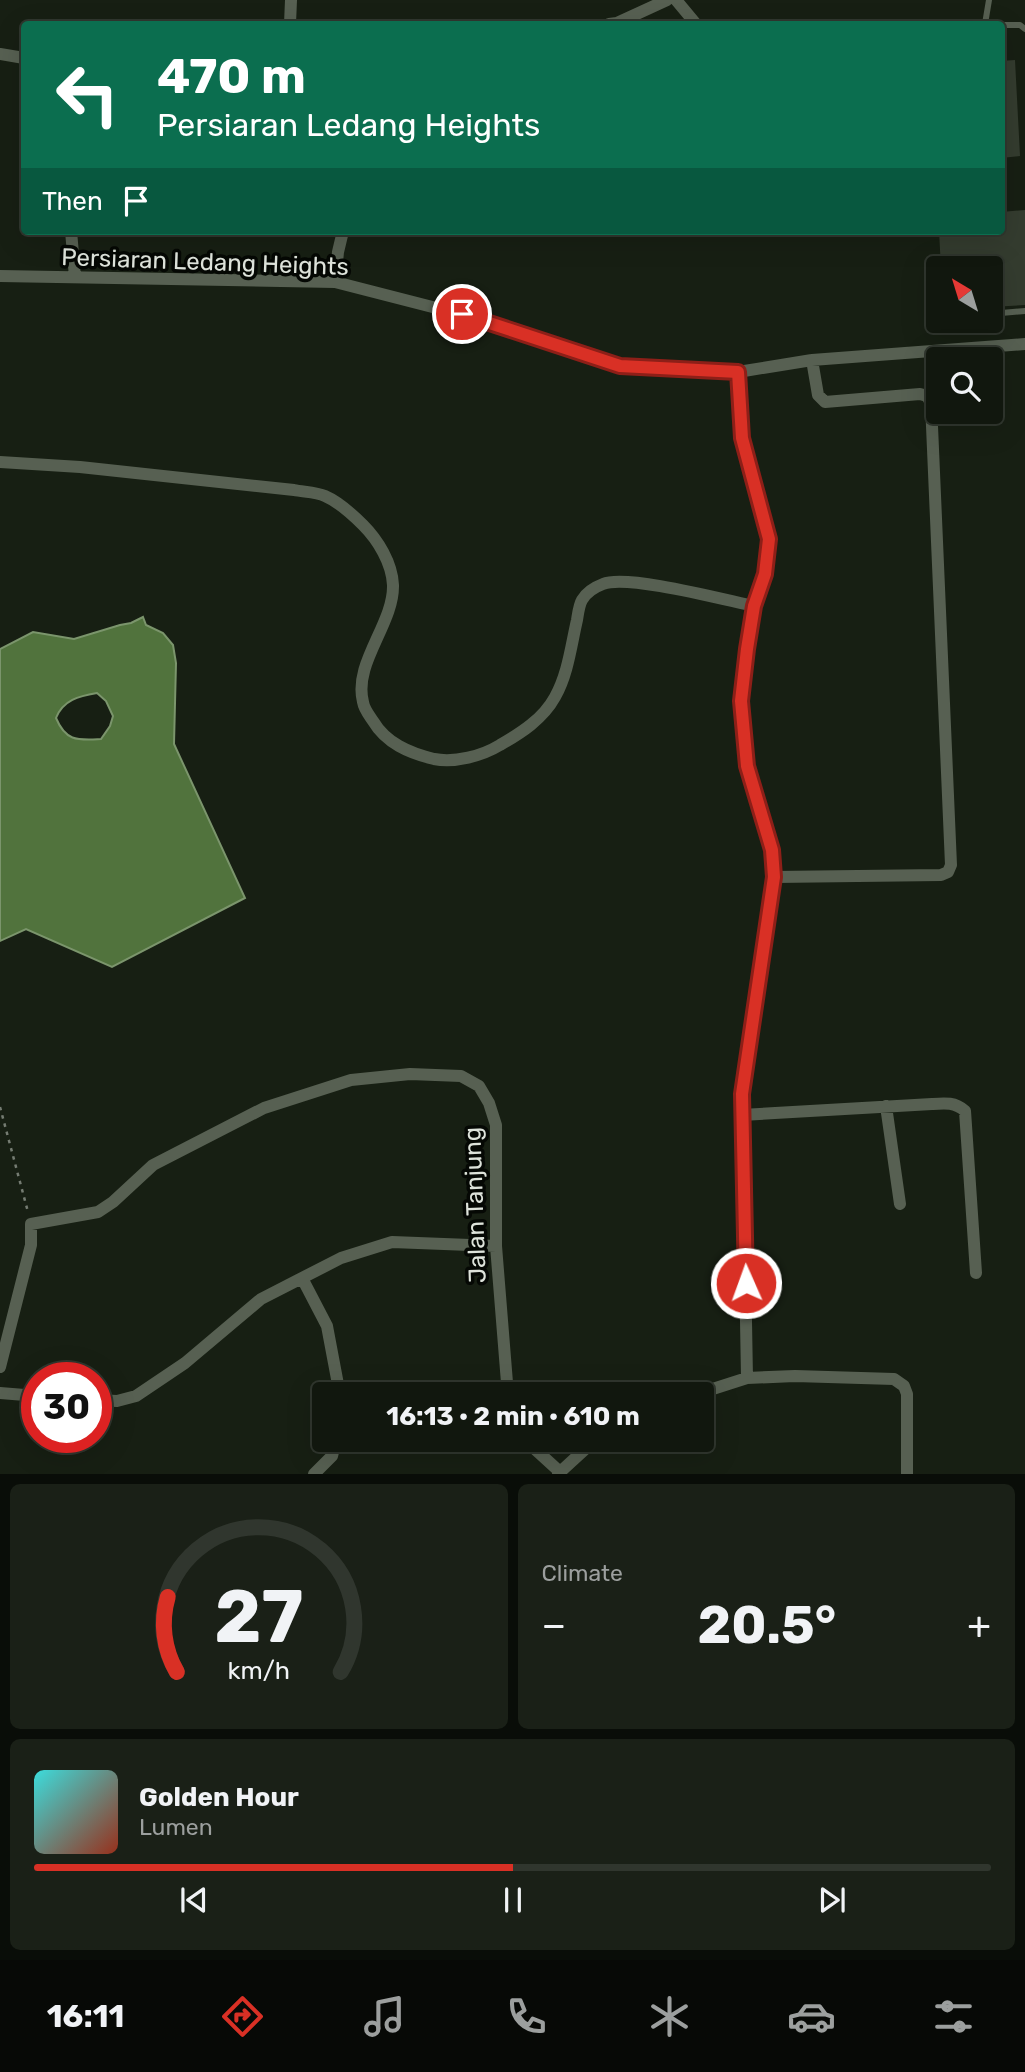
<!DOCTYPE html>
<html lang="en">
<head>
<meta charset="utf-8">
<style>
  body { margin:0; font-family:Rubik,sans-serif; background:#1a2017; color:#f1f3f6; height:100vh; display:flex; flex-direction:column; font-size:26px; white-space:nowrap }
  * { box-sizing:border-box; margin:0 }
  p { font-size:23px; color:#9c9f9e }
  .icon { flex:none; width:38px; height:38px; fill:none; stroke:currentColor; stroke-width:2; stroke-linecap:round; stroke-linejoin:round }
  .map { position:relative; height:1474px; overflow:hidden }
  .panel { display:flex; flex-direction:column; gap:10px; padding:10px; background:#090d08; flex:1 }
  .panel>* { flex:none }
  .banner { position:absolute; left:21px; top:21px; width:984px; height:214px; border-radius:7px; box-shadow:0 7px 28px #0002,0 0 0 2px #30362e; background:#0b6e4f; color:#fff; overflow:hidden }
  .needle { width:46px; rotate:322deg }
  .controls { position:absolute; left:926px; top:256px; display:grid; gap:14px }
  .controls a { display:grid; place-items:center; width:77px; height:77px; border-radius:7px; background:#11170e; box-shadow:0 7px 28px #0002,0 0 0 2px #30362e; font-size:35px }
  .speed { position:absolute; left:21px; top:1362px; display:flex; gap:14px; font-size:35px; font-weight:700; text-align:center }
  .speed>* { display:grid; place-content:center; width:91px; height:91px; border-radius:50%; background:#11170e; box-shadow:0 7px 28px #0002,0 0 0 2px #30362e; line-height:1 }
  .speed .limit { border:10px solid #d22; background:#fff; color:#111 }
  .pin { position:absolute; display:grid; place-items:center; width:60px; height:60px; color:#fff; margin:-30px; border:4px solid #fff; border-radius:50%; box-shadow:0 2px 7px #0007 }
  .me { position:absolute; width:77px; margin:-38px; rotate:358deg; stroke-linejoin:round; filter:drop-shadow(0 0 5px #0008) }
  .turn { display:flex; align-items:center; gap:24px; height:147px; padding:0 21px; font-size:32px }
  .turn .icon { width:91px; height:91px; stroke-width:2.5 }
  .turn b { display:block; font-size:49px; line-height:60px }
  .then { display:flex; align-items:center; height:66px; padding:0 21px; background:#0003; gap:14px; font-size:26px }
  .big { font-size:52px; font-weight:700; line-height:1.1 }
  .panel .widget { flex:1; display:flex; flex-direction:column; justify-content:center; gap:10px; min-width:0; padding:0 24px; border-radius:10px; background:#1a2017 }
  .panel .dial { align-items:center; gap:0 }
  .dial svg { height:182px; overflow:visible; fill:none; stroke:#30362e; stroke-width:7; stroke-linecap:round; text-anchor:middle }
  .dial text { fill:#f1f3f6; stroke:none }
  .song { display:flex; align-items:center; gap:21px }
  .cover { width:84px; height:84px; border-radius:10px; background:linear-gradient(135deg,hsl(180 70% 55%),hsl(10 70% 35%)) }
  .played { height:7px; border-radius:4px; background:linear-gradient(90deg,#d93025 50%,#30362e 50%) }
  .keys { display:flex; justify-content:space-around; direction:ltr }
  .heat { display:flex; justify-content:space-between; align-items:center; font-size:38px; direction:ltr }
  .panel .tiles { flex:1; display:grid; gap:10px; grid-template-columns:1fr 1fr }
  .widget:last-child { grid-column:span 2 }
  .trip { position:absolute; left:312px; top:1382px; width:402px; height:70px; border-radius:7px; background:#11170e; box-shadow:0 7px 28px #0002,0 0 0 2px #30362e; font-weight:700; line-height:70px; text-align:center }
  .tabs { display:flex; height:112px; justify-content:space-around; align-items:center; background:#070906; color:#9c9f9e }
  .tabs .icon { width:49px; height:49px }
  .tabs .current { color:#d93025 }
  .tabs b { font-size:32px; color:#f1f3f6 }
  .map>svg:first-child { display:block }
  .water { fill:#51733d; stroke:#7b956c; stroke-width:2; fill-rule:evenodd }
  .building { fill:#343c2f }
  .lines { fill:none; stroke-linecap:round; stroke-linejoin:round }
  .path { stroke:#757c72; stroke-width:2.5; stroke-dasharray:3.5 5; stroke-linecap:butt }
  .service { stroke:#576052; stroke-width:6 }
  .minor { stroke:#576052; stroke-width:12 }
  .route-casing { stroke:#8d1f18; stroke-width:18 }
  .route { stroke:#d93025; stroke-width:12 }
  .labels { text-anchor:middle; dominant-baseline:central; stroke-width:7; stroke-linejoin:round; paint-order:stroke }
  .street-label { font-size:24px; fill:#dee3db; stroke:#050804 }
</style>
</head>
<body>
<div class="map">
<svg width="1025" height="1474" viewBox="0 0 1025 1474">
  <rect width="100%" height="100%" fill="#171f13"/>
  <path class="water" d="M143 617 146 625 163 633 173 645 176 663 174 744 245 898 112 967 26 929 0 941V649L33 632 74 639 120 625 131 623ZM97 693 106 701 113 716 110 726 101 739C78 740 66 742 56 718 63 700 79 696 97 693Z"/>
  <path class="building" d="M1015 60 1020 156 1001 158V61Z
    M1025 210V305L990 307V268H941L939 231H1001V212Z"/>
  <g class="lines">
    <path class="path" d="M0 1107 28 1212"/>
    <path class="service" d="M985 24 989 0
      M1001 25H1020L1025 29
      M990 314 1025 311"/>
    <path class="minor" d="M676 0 696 24
      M290 24 291 0
      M609 24 617 23 667 0
      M0 54 24 58
      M71 231 75 277
      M0 276 335 282 487 321 620 366 738 372 812 360 1025 344
      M335 282 338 252 343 231
      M738 372 742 438 769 539 765 574 754 606 747 649 741 701 747 766 772 850 774 877 742 1094 747 1378
      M0 462 80 467 294 490C303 492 316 492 325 496 339 502 353 515 363 525 378 540 392 563 393 585 394 624 353 663 363 702 364 709 369 715 373 721 386 743 409 753 434 759 455 763 482 756 500 745 521 733 543 719 555 697 568 674 571 646 577 620 578 614 579 605 582 600 586 593 595 587 603 584 627 574 725 600 754 606
      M774 877 941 875 948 872 951 865 931 403 927 396 920 394 825 402 818 395 812 360
      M886 1106 900 1204
      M742 1115 932 1104C945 1103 955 1102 965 1111L976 1273
      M302 1278 327 1326 340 1395
      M0 1367 31 1245V1224L98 1212 113 1202 153 1165 264 1108 351 1080 410 1074 461 1076 479 1086 489 1103 496 1125V1246L508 1395
      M0 1393 37 1396
      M694 1395 747 1378 795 1376 894 1379 904 1386 907 1394V1474
      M96 1400 117 1401 136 1396 185 1363 261 1299 341 1258 392 1242 496 1246
      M525 1440 560 1472
      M314 1474 332 1456 336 1440
      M558 1474 595 1440"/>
  </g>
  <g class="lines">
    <defs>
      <path id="route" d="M462 314 620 366 738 372 742 438 769 539 765 574 754 606 747 649 741 701 747 766 772 850 774 877 742 1094 746 1283"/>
    </defs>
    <use href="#route" class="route-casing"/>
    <use href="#route" class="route"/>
  </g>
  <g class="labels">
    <g class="street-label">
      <text transform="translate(205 262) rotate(2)">Persiaran Ledang Heights</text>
      <text transform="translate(475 1205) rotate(-92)">Jalan Tanjung</text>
    </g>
  </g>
</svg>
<div class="controls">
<a><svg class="needle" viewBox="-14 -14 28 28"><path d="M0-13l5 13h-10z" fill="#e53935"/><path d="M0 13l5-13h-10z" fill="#9c9f9e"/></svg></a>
<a><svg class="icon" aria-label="search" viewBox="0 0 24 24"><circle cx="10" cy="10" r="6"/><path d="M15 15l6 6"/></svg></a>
</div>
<div class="speed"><div class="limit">30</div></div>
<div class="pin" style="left:462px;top:314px;background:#d93025"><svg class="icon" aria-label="arrive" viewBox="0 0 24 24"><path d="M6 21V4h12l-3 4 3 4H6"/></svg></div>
<svg class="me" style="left:746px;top:1283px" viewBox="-20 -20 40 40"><circle r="17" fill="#d93025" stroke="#fff" stroke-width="3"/><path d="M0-11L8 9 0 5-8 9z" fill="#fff"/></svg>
<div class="trip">16:13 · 2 min · 610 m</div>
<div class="banner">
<div class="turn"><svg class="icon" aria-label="left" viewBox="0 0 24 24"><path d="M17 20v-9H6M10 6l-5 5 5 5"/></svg><div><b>470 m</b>Persiaran Ledang Heights</div></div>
<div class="then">Then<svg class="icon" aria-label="arrive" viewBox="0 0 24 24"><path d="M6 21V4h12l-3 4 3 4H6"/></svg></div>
</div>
</div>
<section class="panel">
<div class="tiles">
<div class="widget dial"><svg viewBox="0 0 100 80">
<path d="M14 69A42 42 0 1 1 86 69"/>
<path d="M14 69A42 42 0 0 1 10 36" stroke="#d93025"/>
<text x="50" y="56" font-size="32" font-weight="700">27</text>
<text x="50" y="72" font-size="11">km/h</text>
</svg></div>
<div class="widget"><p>Climate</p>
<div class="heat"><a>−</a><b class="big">20.5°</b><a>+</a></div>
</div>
<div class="widget">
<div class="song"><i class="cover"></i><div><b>Golden Hour</b><p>Lumen</p></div></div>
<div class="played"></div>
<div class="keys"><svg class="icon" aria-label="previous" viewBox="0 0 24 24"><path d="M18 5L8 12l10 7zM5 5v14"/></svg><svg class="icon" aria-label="pause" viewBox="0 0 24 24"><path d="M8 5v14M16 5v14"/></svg><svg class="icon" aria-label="next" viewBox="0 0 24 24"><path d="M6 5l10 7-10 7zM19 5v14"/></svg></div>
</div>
</div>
</section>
<nav class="tabs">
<b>16:11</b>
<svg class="icon current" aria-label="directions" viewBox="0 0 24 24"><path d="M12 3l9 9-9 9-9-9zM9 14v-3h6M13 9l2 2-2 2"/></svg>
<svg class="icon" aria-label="music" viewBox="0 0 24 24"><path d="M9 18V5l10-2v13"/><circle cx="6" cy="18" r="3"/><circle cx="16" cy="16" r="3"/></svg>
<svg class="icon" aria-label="phone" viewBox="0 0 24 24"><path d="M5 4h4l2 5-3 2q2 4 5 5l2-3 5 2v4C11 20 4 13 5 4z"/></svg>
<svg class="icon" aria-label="climate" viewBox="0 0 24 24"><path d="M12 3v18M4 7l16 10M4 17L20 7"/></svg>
<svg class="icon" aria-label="car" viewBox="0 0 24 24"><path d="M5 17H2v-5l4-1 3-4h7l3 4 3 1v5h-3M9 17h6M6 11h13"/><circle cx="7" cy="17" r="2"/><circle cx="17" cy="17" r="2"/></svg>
<svg class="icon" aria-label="filters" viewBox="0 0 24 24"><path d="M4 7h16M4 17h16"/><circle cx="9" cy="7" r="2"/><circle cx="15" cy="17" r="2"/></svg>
</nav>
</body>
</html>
